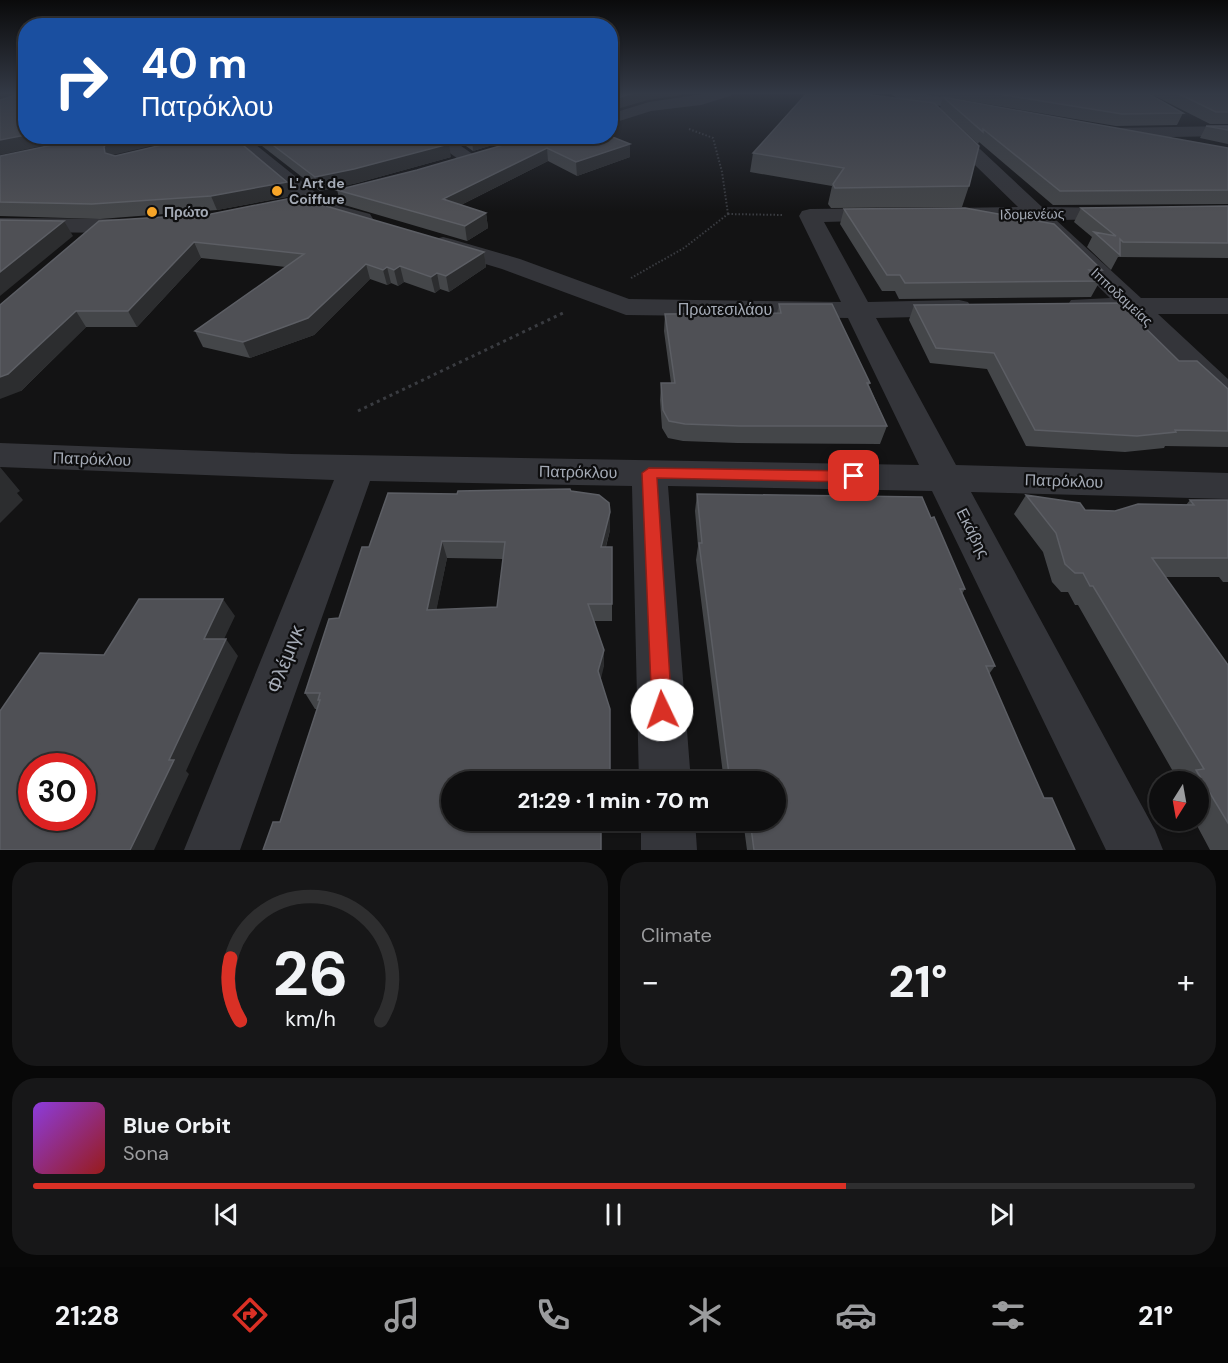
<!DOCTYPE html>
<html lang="en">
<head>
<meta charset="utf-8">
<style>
  body { margin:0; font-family:"DM Sans",sans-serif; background:#171718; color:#f1f3f6; height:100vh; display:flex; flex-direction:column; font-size:22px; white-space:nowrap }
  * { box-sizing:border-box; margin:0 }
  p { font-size:20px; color:#9b9c9e }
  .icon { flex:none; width:33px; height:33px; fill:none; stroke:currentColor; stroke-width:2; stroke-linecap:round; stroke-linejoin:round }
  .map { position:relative; height:850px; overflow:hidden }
  .panel { display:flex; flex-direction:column; gap:12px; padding:12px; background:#080808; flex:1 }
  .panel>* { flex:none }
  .hud { position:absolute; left:18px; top:18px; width:600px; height:126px; border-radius:24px; box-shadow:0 2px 4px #0004,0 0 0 2px #2e2e2f; background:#1a4fa0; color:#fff; overflow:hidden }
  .needle { width:39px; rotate:191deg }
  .fabs { position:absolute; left:1149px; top:771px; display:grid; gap:12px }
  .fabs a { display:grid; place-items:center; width:60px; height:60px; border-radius:50%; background:#0e0e0f; box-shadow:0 2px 4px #0004,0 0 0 2px #2e2e2f; font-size:30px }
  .speed { position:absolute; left:18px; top:753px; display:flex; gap:12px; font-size:30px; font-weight:700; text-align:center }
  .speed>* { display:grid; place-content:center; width:78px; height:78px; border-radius:50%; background:#0e0e0f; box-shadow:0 2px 4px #0004,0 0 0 2px #2e2e2f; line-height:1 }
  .speed .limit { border:9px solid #d22; background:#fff; color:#111 }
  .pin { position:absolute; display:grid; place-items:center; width:51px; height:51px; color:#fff; margin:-26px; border-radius:12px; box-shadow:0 3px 9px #0006 }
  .me { position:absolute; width:66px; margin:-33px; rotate:357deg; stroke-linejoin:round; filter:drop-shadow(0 0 4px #0008) }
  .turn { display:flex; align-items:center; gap:21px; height:126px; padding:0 24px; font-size:27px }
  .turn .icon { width:78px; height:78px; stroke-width:2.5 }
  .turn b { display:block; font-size:42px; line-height:51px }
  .big { font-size:45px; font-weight:800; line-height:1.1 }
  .panel .card { flex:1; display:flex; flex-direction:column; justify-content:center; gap:9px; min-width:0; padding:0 21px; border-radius:24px; background:#171718 }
  .panel .dial { align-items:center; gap:0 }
  .dial svg { height:156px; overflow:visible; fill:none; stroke:#2e2e2f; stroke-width:7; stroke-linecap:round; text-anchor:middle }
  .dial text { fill:#f1f3f6; stroke:none }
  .song { display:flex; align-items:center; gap:18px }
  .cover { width:72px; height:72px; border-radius:9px; background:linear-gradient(135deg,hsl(270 70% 55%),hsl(0 70% 35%)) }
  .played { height:6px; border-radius:3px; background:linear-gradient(90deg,#d93025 70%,#2e2e2f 70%) }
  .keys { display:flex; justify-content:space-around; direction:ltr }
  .heat { display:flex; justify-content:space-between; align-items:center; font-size:33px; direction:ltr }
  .panel .tiles { flex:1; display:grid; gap:12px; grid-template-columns:1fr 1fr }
  .card:last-child { grid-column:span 2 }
  .trip { position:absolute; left:441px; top:771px; width:345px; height:60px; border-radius:30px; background:#0e0e0f; box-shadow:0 2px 4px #0004,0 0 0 2px #2e2e2f; font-weight:800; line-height:60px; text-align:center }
  .tabs { display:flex; height:96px; justify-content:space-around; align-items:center; background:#060606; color:#9b9c9e }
  .tabs .icon { width:42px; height:42px }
  .tabs .active { color:#d93025 }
  .tabs b { font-size:27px; color:#f1f3f6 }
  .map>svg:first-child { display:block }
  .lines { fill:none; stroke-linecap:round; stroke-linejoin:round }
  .path-far1 { stroke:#3a3c41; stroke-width:2; stroke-dasharray:1.5 2; stroke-linecap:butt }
  .path { stroke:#3a3c41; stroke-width:3; stroke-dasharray:3 4; stroke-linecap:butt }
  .minor { fill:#34353a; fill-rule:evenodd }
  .major { fill:#4f5259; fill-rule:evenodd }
  .wall { fill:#444649; fill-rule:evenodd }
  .shaded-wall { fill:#2c2d2f }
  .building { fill:#4f5055; stroke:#5c5e64; stroke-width:1.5; fill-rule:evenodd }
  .route { fill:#d93025; stroke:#8d1f18; stroke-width:1.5 }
  .poi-dot { fill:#f7a528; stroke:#0e0e0f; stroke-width:2 }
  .labels { text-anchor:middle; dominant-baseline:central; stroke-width:4.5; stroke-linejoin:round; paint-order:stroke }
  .far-poi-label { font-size:14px; font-weight:bold; fill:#a4aab5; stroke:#0e0e0f; text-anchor:start }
  .far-street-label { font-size:14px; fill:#a4aab5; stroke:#0e0e0f }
  .street-label { font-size:16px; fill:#a4aab5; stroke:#0e0e0f }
  .near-street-label { font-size:20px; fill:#a4aab5; stroke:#0e0e0f }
</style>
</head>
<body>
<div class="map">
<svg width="1228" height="850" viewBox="0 0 1228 850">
  <rect width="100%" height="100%" fill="#131314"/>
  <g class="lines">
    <path class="path-far1" d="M689 129 713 138 722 172 728 214
      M728 214 782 215
      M631 278 684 248 728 214"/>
    <path class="path" d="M358 411 563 313"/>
    <path class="minor" d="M710 93H733L730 96 701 105 651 111 610 124V114L649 102Z
      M944 120 950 121 1042 207 1132 208 1135 213 1132 218 1124 219 1056 220 1141 298H1228V314H1158L1228 379V406L1217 403 1126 314H1080L1071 312 1067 306 1071 300 1110 298 1031 220 943 219 940 214 943 209 951 208 1018 207 938 129 936 125Z
      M1228 126V136L1113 138 1107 137 1104 133 1107 129 1113 128Z
      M226 136H245L321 197 340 206 370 214 373 219 370 224C333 233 287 189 261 167 249 158 235 148 226 136Z
      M426 136H447L481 160 479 164H465Z
      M887 208 895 210 898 215 895 220 824 222 868 302 959 300 968 302 972 308 968 314 959 316 876 318 956 465 1228 473V499L971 492 1155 830 1163 850H1106L932 491 668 486 691 782H639L632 486 370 481 240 850H184L334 480 0 467V443L292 454 919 465 848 318 626 315 502 269 435 249 431 244 435 239 443 237 451 239 520 259 629 299 841 302 799 216 802 211 810 209Z
      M0 218 135 219 143 221 146 226 143 231 135 233 0 232Z
      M641 820H695L697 850H641Z"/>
    <path class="major" d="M889 93H920L984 104 992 109 984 114 897 98Z"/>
  </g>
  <path class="wall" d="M922 93H1147L1183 113 1177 125 1116 126Z
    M1149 93H1228V124H1210Z
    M943 97 1228 148V204L1053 205 979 142 978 144 940 108Z
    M1206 126H1228V144L1200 138Z
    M249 136H438L451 157 357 183 320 191Z
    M452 136H521L473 151Z
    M534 136 630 144V157L577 176 548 161 461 205 486 213 488 228 467 241 341 204 337 190 417 170Z
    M753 153 969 186 962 207 831 208 828 204 832 186 750 172Z
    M113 155 292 196 217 210 100 219 0 216V156Z
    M319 204 484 252 486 267 449 292 440 289 435 293 404 282 398 286 391 283 387 285 370 279 314 335 250 358 203 347 195 331 286 267 201 258 137 327H86L21 391 0 305 211 214Z
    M1228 206V258L1118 257 1111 270 1087 247 1092 237 1074 222 1081 208Z
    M844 209 1102 270 1097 278 1100 281 1091 297 899 299 895 291H882L840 224Z
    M779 304 870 383 869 385 887 426 880 444 737 443 683 441 668 438 662 428 660 400 661 383H671L664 331 665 314 777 313Z
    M914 305 1179 361 1228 389V447L1165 446 1164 448 1125 452 1026 446 987 369 930 363 909 320Z
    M571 491 610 530 606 547H612V621H594L604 650V666L452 820H601V850H263L280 822 317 709H315L305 693 339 618 369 547 457 494ZM447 558 503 559 497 607 436 610Z
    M697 494 931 518 965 589 962 594 995 666 989 674 1019 742 1044 798 1075 850H747L743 820H776V782H724L696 560 698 546 695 511Z
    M1026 495 1085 510 1115 511 1186 505 1190 500H1228V582H1223L1219 577H1165L1228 665V850H1210L1194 820H1198V782H1179L1078 605H1075L1068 592H1061L1052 582 1043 552 1014 514Z"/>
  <path class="shaded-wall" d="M0 93H23L0 100Z
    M634 93H688V94L648 100 610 111V100Z
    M26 135V136H88L0 155V140Z
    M132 136H193L113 155 110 160 105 153 104 147 107 142Z
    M476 136H521L473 151 472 138Z
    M449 144 451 157 357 183 320 191 315 177Z
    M630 144V157L577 176 576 162Z
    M547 148 548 161 445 213 443 199Z
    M287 182 292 196 217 210 211 196Z
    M486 213 488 228 467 241 465 226Z
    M64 221 73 236 0 296V272Z
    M194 242 201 258 137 327 128 311Z
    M484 252 486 267 449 292 446 276Z
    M366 264 370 279 314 335 250 358 243 342Z
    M400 266 404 282 398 286 394 270Z
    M387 267 391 283 387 285 383 270Z
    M437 273 440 289 435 293 431 277Z
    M76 311 86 327 21 391 0 399V377Z
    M0 467 20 491 17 493 23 500 0 523Z
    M610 512V530L601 564V547Z
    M442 541 447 558 433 627 427 610Z
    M223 599 235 616 216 656 204 639Z
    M226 639 238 656 186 771 189 774 154 850H130L169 760Z
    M604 650V666L599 687 598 671Z"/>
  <path class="building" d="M22 93H26V135L0 140V100Z
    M610 93H634L610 100Z
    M807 93H856L934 103 979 146 969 186 835 188 833 184 844 168 753 153Z
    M992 93H1147L1183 113 1122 114Z
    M1177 93H1228V112H1216Z
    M943 97 1228 148V190L1060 191 983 129V132Z
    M1206 126H1228V130Z
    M95 136H132L107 142 104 147 105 153 115 156 200 136H232L287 182 211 196 92 204 0 202V156Z
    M261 136H438L449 144 354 169 315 177Z
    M534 136H610L630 144 576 162 547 148 443 199 486 213 465 226 337 190 417 170Z
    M307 195 319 204 484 252 446 276 437 273 431 277 400 266 394 270 387 267 383 270 366 264 308 318 243 342 195 331 304 254 194 242 128 311H76L8 374 0 377V305L99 221 211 214Z
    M1228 206V243L1123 242 1120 239V255L1094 232 1116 236 1081 208Z
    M965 208 1054 224 1102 270H1089L1100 281 905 283 900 275H887L844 209Z
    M0 220 64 221 0 272Z
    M1120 303 1179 361H1197L1228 389V431L1175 430 1176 432 1137 436 1035 430 994 353 936 348 914 305Z
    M779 304H832L870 383H867L887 426H740L685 424 669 421 663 410 661 383H675L665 314 781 313Z
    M570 489 571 491 599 495 609 503 610 512 601 547H612V604H588L604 650 598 671 610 709V782H452V820H601V850H263L273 822H280L320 700H318L320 693H305L329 619 339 618 362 547H369L388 493 457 494 458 491ZM442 541 505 542 497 607 427 610Z
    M697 494 922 497 931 518 934 517 965 589H960L995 666H986L1019 742 1044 798H1052L1075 850H754L750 820H776V782H730L699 543H702Z
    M1026 495 1080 503 1085 510 1115 511 1138 504 1194 505 1190 500H1228V558H1152L1228 665V823L1196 770 1204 769 1093 586H1090L1083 573H1075L1065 564 1056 533Z
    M139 599H223L204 639H226L169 760H174L130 850H0V711L40 653 104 655ZM32 766H82V818H32Z"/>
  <linearGradient id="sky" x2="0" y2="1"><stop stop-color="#0a0a0b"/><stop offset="0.44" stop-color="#333945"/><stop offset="1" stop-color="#333945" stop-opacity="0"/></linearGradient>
  <rect width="1228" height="212" fill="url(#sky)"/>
  <path class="route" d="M649 468 854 471 861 476 854 482 657 478 672 710 669 717 662 720 655 717 652 710 642 473Z"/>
  <g class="poi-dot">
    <circle cx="277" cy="191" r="6"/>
    <circle cx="152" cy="212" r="6"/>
  </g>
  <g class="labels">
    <g class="far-poi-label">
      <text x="289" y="183">L' Art de<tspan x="289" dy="16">Coiffure</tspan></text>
      <text x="164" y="212">Πρώτο</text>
    </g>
    <g class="far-street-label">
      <text transform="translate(1032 214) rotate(-1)">Ιδομενέως</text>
      <text transform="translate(1122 297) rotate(43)">Ιπποδαμείας</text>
    </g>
    <g class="street-label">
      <text x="725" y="309">Πρωτεσιλάου</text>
      <text transform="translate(92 459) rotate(2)">Πατρόκλου</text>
      <text transform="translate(578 472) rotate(1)">Πατρόκλου</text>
      <text transform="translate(1064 481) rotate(2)">Πατρόκλου</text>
      <text transform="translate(973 533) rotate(63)">Εκάβης</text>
    </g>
    <g class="near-street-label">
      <text transform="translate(285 659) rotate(-69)">Φλέμιγκ</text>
    </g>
  </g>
</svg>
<div class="fabs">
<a><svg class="needle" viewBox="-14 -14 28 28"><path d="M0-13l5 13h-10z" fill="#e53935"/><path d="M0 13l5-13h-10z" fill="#9b9c9e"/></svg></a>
</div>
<div class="speed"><div class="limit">30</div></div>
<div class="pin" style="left:854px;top:476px;background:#d93025"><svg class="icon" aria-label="arrive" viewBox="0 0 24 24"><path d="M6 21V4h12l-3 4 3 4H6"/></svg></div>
<svg class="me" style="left:662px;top:710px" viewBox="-20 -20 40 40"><circle r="19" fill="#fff"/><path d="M0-13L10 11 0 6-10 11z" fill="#d93025"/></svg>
<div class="trip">21:29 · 1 min · 70 m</div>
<div class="hud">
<div class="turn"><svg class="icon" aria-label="right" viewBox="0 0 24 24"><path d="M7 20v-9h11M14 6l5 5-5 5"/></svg><div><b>40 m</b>Πατρόκλου</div></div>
</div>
</div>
<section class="panel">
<div class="tiles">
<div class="card dial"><svg viewBox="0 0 100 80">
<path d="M14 69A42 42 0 1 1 86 69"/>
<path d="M14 69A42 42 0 0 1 9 37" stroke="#d93025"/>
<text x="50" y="56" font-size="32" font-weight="700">26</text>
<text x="50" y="72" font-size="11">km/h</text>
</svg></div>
<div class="card"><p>Climate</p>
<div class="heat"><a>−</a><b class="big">21°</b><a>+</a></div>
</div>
<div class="card">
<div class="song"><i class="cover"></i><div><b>Blue Orbit</b><p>Sona</p></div></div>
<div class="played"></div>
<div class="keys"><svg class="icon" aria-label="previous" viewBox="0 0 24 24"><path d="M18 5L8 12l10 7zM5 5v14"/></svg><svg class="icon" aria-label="pause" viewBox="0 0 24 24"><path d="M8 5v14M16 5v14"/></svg><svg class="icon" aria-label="next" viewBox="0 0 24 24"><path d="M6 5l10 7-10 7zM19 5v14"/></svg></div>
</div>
</div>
</section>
<nav class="tabs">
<b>21:28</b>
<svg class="icon active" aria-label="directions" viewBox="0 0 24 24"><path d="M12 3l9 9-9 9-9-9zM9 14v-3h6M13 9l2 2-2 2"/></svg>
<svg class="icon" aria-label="music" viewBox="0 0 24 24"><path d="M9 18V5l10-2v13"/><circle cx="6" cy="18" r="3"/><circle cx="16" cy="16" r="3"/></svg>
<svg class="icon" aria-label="phone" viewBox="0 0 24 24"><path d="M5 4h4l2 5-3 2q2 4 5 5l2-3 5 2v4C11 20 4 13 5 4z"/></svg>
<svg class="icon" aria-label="climate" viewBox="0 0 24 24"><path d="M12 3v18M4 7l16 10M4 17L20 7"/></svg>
<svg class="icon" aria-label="car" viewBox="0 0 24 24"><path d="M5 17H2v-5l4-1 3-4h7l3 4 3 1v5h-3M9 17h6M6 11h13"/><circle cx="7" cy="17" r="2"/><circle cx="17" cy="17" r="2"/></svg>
<svg class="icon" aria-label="filters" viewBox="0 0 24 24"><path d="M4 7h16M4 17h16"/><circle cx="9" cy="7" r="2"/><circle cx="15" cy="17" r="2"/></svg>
<b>21°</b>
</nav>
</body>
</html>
